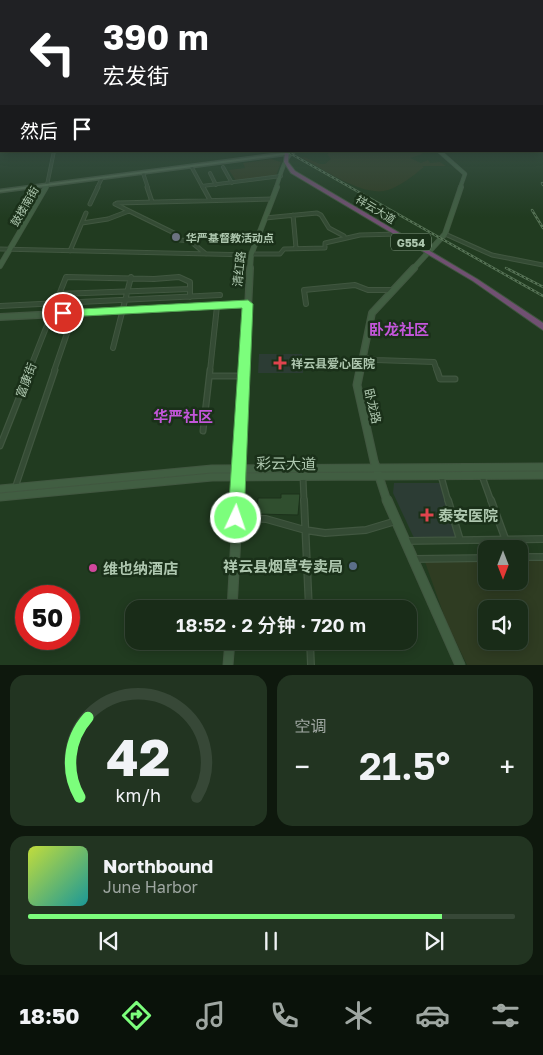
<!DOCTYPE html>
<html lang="zh">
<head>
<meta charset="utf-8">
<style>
  body { margin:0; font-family:"Golos Text","Noto Sans SC",sans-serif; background:#223421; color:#f1f3f6; height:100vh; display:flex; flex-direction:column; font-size:19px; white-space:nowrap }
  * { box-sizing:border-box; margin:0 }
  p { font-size:16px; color:#9fa7a2 }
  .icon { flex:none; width:28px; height:28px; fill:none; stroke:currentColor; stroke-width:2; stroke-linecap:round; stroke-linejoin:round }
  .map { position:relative; height:665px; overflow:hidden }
  .panel { display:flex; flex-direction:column; gap:10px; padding:10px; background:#0e180d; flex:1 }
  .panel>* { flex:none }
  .banner { position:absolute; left:0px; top:0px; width:544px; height:152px; box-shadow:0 2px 12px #0003,0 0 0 1px #374837; background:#202124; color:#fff; overflow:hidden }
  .needle { width:32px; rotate:180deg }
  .fabs { position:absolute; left:478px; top:540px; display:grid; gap:10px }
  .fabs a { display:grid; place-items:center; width:50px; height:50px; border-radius:10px; background:#192c18; box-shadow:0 2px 12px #0003,0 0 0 1px #374837; font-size:25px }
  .speed { position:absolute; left:15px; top:585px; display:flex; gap:10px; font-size:25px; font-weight:700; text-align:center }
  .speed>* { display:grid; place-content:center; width:65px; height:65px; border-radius:50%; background:#192c18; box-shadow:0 2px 12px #0003,0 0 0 1px #374837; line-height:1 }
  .speed .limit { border:8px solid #d22; background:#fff; color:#111 }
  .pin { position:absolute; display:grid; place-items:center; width:42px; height:42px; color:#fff; margin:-21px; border:2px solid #fff; border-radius:50%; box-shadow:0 1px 5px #0007 }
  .me { position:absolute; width:55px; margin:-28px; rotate:3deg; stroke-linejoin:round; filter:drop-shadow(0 0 4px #0008) }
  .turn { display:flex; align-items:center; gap:18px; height:105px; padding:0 20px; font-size:22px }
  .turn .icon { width:65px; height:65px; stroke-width:2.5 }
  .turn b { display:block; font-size:35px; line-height:42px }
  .then { display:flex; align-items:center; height:48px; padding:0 20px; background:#0003; gap:10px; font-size:19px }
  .big { font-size:38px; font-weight:600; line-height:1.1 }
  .panel .card { flex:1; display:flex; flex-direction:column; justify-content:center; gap:8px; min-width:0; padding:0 18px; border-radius:15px; background:#223421 }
  .panel .dial { align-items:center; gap:0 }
  .dial svg { height:130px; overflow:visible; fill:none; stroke:#374837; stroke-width:7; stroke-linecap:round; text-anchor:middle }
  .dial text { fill:#f1f3f6; stroke:none }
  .song { display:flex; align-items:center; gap:15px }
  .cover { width:60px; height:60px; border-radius:8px; background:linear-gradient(135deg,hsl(70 70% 55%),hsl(180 70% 35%)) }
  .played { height:5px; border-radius:2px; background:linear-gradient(90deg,#7cfe7c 85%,#374837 85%) }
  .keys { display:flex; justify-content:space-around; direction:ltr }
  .heat { display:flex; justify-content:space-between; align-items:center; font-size:28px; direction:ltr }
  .panel .tiles { flex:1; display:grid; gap:10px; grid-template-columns:1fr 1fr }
  .card:last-child { grid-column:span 2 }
  .trip { position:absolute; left:125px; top:600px; width:292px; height:50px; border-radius:15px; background:#192c18; box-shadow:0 2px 12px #0003,0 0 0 1px #374837; font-weight:600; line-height:50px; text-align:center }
  .tab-bar { display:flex; height:80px; justify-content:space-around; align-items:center; background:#0a120a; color:#9fa7a2 }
  .tab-bar .icon { width:35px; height:35px }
  .tab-bar .active { color:#7cfe7c }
  .tab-bar b { font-size:22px; color:#f1f3f6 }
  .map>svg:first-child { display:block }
  .medical { fill:#2c3c34 }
  .green { fill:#2f3c22; fill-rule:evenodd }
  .building { fill:#304f2f; stroke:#1c321b }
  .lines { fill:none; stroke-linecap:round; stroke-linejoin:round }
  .street-far4-casing { stroke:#415740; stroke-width:4 }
  .street-far3-casing { stroke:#415740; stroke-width:5 }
  .street-far2-casing { stroke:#415740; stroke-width:6 }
  .street-far1-casing { stroke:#415740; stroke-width:7 }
  .street-casing { stroke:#415740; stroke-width:8 }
  .secondary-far4-casing { stroke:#415740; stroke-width:4.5 }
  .secondary-far3-casing { stroke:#415740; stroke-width:6 }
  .secondary-far2-casing { stroke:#415740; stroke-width:8 }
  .secondary-far1-casing { stroke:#415740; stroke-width:9 }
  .secondary-casing { stroke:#415740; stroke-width:11 }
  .primary-casing { stroke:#415740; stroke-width:3 }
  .highway-casing { stroke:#3f563f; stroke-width:2 }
  .street-far4 { stroke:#344b34; stroke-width:2.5 }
  .street-far3 { stroke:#344b34; stroke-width:3 }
  .street-far2 { stroke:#344b34; stroke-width:4 }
  .street-far1 { stroke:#344b34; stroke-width:4.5 }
  .street { stroke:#344b34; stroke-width:5.5 }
  .secondary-far4 { stroke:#415e42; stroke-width:3 }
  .secondary-far3 { stroke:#415e42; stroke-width:4.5 }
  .secondary-far2 { stroke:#415e42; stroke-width:5.5 }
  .secondary-far1 { stroke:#415e42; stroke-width:7 }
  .secondary { stroke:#415e42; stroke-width:9 }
  .primary { fill:#526b51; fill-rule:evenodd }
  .highway { fill:#715072; fill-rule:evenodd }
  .rail-casing { stroke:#567255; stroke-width:2.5 }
  .rail { stroke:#1a3019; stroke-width:1; stroke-dasharray:2.5; stroke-linecap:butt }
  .route { fill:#7cfe7c; stroke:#51a551 }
  .worship-dot { fill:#6b7280; stroke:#1a3019; stroke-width:2 }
  .health-dot { fill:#e0444e; stroke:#1a3019; stroke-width:2 }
  .service-dot { fill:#5c6f8a; stroke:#1a3019; stroke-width:2 }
  .hotel-dot { fill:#d1479c; stroke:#1a3019; stroke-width:2 }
  .labels { text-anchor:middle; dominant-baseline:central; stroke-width:5; stroke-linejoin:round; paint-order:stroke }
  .far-street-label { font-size:11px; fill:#aec7af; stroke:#1a3019 }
  .far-poi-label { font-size:11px; font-weight:bold; fill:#aec7af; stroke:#1a3019; text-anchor:start }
  .shield { fill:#1a3019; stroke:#829a82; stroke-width:1 }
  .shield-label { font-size:11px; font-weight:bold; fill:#aec7af }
  .street-label { font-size:12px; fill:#aec7af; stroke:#1a3019 }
  .poi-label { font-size:12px; font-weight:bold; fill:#aec7af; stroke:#1a3019; text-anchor:start }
  .quarter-label { font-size:15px; font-weight:bold; fill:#c356da; stroke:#1a3019 }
  .near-street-label { font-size:15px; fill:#aec7af; stroke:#1a3019 }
  .near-poi-label { font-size:15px; font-weight:bold; fill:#aec7af; stroke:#1a3019; text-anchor:start }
</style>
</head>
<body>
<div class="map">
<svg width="543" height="665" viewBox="0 0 543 665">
  <rect width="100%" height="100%" fill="#213b20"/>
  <path class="medical" d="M259 354H302L303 373H258Z
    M394 483H441L458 537 414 538 393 493Z"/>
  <path class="green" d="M334 151 421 153 423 154 410 158 421 163 428 160 430 163 440 162 446 166H422L424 167C414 175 401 186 388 190 364 198 323 169 302 158L304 157 320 164H325L331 159 327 154Z
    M271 159 281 162 276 176 236 181 229 170 245 168 243 163Z
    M543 560V665H467L446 621 425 562 486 561V581H519V561ZM486 609H519V641H486Z"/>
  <path class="building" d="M281 494H300L298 515 257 514 258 498H281Z"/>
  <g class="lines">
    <defs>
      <path id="street-far4" d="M191 166 203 188
        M223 167 232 183
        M143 173 148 188
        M210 173 216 185
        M47 185 54 151
        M202 186 281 176
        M97 188 102 178"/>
      <path id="street-far3" d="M147 187 152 202
        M203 187 210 200
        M117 203 272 199
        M90 204 98 187
        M115 204 174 233 180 240 190 241 206 254
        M293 215 296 248
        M265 218 317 213 321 215 329 228 344 236
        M82 223 108 219 129 211
        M445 234 492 255 543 265
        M0 249 251 255
        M70 251 86 213
        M251 254H280L284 249 325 248V243L360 235 398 234"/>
      <path id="street-far2" d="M59 294 190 289
        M306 304 304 290 355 285 368 290H391
        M0 306 220 295
        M113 348 131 277
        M362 357 376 360 434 362 437 371
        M29 371 66 277 154 279 179 277 190 282V297
        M54 371 74 313
        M210 371 217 306"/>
      <path id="street-far1" d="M437 370 440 379H455
        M210 376H244
        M203 431 210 370
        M0 446 30 370
        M441 476 448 501
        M482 476 491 501
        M303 477 304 501
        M15 488 55 370"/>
      <path id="street" d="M304 500 309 609
        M448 500 460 540
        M491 500 509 549
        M237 518 266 519 305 530 325 533 366 530 396 521
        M406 541 543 539
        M519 557H543
        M414 559 486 558
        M310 641 311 665"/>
      <path id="secondary-far4" d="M439 151 465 174 460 188
        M45 188 47 185
        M276 188C280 177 284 156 295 151"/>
      <path id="secondary-far3" d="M0 266 46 187
        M250 269 251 255 277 187
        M413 269 445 234 461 187"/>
      <path id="secondary-far2" d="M0 317 248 304
        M245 371 250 268
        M360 371 372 313 414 268"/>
      <path id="secondary-far1" d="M360 370 357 385 374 461 387 501
        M0 489 212 469 543 467
        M0 497 212 477 543 475
        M238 501 245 370"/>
      <path id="secondary" d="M387 500 460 665
        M232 609 238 500
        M228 665 230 641"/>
      <path id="primary" d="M291 152 293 153 292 154 0 192V190Z"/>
      <path id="highway" d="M285 151H289L288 162 295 171 477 279 543 323V330L473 281 291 173 284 162Z"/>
    </defs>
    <use href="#street-far4" class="street-far4-casing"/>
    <use href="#street-far3" class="street-far3-casing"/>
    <use href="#street-far2" class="street-far2-casing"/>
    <use href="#street-far1" class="street-far1-casing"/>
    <use href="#street" class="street-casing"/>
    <use href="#secondary-far4" class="secondary-far4-casing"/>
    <use href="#secondary-far3" class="secondary-far3-casing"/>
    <use href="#secondary-far2" class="secondary-far2-casing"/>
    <use href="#secondary-far1" class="secondary-far1-casing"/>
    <use href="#secondary" class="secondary-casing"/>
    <use href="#primary" class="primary-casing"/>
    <use href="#highway" class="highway-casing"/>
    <use href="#street-far4" class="street-far4"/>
    <use href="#street-far3" class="street-far3"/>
    <use href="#street-far2" class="street-far2"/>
    <use href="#street-far1" class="street-far1"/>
    <use href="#street" class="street"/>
    <use href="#secondary-far4" class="secondary-far4"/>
    <use href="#secondary-far3" class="secondary-far3"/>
    <use href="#secondary-far2" class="secondary-far2"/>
    <use href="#secondary-far1" class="secondary-far1"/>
    <use href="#secondary" class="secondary"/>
    <use href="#primary" class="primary"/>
    <use href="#highway" class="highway"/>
    <defs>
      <path id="rail" d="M286 151 543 296
        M542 183 543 185
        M532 210 543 228
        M506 268 543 287"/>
    </defs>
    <use href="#rail" class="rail-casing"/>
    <use href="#rail" class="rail"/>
  </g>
  <linearGradient id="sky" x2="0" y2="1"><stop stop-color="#122012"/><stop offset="0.57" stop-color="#3d554e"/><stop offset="1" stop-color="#3d554e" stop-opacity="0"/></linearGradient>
  <rect width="543" height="217" fill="url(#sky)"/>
  <path class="route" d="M248 300 253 304 244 518 242 524 236 526 231 524 228 518 242 308 63 317 57 313 63 310Z"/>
  <circle class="worship-dot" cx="176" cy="237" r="5"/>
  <g class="health-dot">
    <path d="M277.5 355.5h5v5h5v5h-5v5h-5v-5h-5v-5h5z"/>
    <path d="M424.5 507.5h5v5h5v5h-5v5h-5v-5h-5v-5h5z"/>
  </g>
  <circle class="service-dot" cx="353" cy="566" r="5"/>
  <circle class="hotel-dot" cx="93" cy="568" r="5"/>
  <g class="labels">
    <g class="far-street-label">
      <text transform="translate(24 206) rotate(-60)">鼓楼南街</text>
      <text transform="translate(376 209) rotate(31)">祥云大道</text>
    </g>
    <g class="far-poi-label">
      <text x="186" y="237">华严基督教活动点</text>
    </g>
    <rect class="shield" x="391" y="233.5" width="40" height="17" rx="4"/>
    <g class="shield-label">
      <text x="411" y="242">G554</text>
    </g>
    <g class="street-label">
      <text transform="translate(239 269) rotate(-84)">清红路</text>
      <text transform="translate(26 380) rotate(-69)">富康街</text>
      <text transform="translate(373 406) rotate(77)">卧龙路</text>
    </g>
    <g class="poi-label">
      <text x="291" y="363">祥云县爱心医院</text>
    </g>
    <g class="quarter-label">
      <text x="399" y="329">卧龙社区</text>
      <text x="183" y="416">华严社区</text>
    </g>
    <g class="near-street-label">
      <text transform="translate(286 463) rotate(1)">彩云大道</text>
    </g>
    <g class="near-poi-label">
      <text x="438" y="515">泰安医院</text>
      <text x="343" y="566" text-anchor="end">祥云县烟草专卖局</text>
      <text x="103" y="568">维也纳酒店</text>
    </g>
  </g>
</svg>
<div class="fabs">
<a><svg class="needle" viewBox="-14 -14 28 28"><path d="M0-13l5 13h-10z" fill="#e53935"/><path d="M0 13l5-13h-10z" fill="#9fa7a2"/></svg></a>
<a><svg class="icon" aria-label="sound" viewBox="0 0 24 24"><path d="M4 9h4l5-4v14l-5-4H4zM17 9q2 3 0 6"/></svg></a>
</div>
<div class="speed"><div class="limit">50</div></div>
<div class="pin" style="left:63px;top:313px;background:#d93025"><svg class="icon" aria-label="arrive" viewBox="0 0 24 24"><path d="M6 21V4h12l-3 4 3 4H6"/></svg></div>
<svg class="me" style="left:236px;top:518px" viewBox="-20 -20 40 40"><circle r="17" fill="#7cfe7c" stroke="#fff" stroke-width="3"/><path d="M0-11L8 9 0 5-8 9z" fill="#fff"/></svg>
<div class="trip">18:52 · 2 分钟 · 720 m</div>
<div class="banner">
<div class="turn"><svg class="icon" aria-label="left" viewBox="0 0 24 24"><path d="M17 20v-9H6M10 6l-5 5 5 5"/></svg><div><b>390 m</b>宏发街</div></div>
<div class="then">然后<svg class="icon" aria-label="arrive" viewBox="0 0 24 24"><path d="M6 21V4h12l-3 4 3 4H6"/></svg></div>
</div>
</div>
<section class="panel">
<div class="tiles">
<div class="card dial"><svg viewBox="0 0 100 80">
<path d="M14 69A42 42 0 1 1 86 69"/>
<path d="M14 69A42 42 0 0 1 19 20" stroke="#7cfe7c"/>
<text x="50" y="56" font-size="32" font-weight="700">42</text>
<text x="50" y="72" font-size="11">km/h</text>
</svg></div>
<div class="card"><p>空调</p>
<div class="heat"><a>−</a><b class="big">21.5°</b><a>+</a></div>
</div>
<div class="card">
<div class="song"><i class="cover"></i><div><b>Northbound</b><p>June Harbor</p></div></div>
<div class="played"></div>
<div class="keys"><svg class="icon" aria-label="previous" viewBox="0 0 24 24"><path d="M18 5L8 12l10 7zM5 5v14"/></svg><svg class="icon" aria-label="pause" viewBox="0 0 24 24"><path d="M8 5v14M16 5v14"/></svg><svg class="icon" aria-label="next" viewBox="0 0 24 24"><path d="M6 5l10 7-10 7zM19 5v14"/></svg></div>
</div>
</div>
</section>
<nav class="tab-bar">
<b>18:50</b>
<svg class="icon active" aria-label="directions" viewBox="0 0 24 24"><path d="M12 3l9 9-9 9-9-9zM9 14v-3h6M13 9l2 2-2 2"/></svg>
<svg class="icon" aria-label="music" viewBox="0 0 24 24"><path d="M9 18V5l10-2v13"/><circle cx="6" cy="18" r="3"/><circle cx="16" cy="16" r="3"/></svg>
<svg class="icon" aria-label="phone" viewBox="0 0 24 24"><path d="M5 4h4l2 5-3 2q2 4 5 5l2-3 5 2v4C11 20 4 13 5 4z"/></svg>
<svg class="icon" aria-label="climate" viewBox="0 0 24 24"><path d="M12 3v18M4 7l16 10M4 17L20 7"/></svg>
<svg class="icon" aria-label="car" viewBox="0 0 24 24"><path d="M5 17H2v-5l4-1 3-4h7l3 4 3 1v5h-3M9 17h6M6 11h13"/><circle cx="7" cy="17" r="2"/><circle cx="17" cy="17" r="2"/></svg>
<svg class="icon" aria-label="filters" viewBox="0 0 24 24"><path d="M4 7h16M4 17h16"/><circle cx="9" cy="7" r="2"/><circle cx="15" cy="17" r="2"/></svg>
</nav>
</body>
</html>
